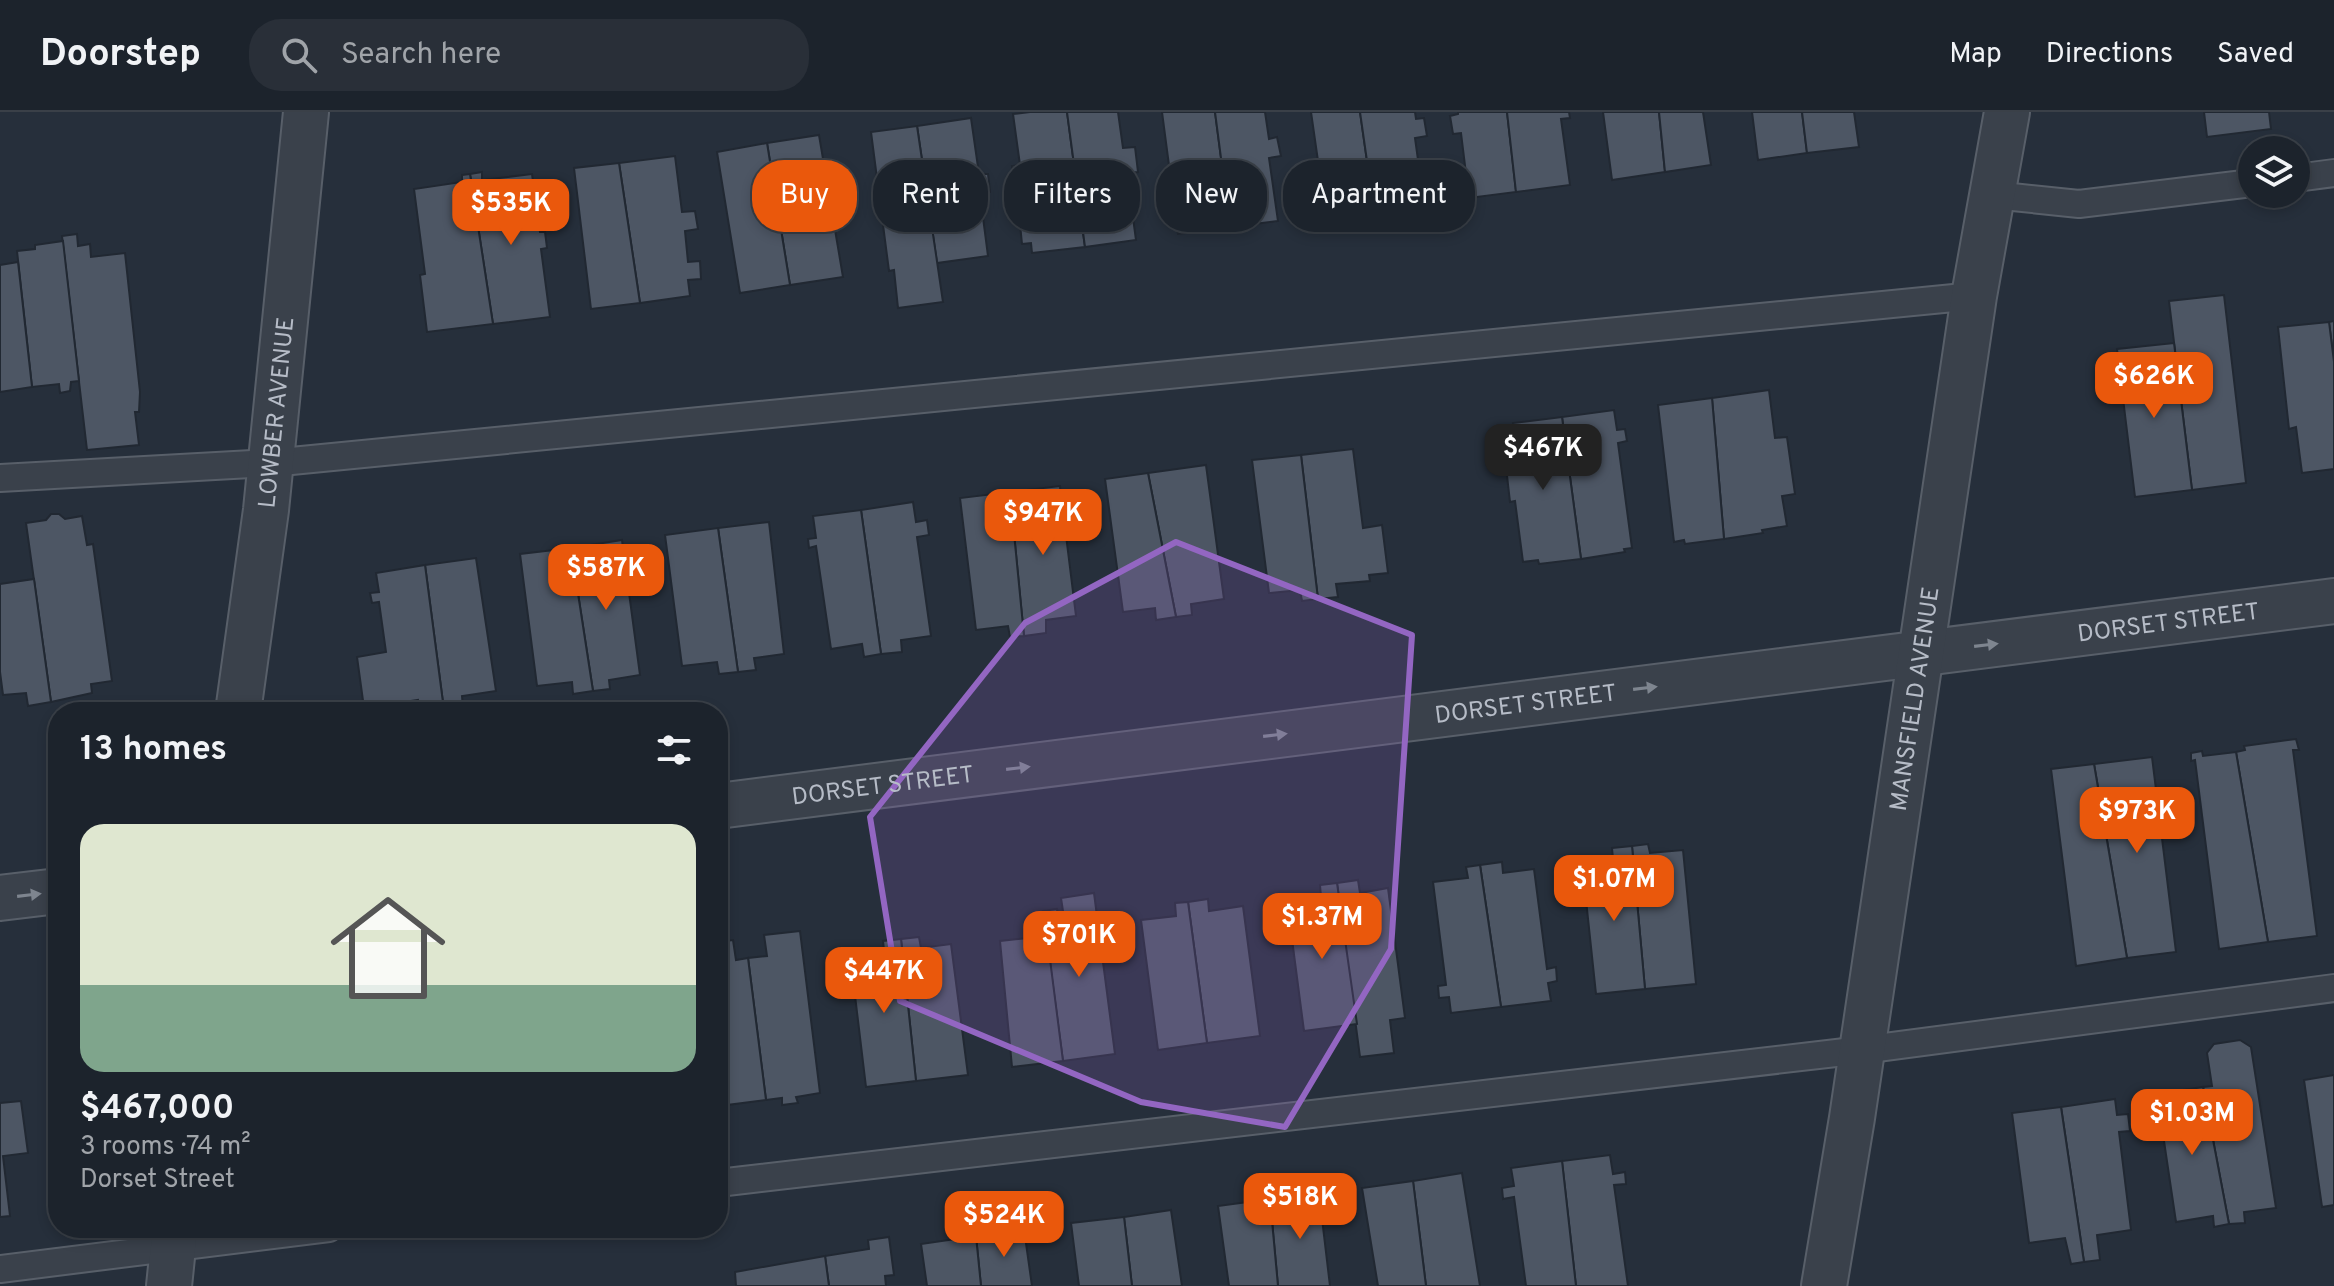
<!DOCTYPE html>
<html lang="en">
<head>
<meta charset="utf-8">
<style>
  :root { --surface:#1c232c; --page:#292f38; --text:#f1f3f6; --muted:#a0a4a9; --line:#3a4048; --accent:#ea580c }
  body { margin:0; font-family:Overpass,sans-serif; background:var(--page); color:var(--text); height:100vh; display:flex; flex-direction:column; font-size:30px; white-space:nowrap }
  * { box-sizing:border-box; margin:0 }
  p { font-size:26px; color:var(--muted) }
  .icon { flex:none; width:44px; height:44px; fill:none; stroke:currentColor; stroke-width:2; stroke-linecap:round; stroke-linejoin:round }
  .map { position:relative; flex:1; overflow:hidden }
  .details { position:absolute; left:48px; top:590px; width:680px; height:536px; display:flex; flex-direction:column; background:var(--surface); border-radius:32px; box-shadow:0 4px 12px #0003,0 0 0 2px var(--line) }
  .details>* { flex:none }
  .top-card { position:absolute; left:752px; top:48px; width:760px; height:72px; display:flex; gap:16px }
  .controls { position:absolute; left:2238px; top:24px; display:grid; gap:16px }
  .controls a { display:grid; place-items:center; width:72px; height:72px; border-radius:50%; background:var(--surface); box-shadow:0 4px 12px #0003,0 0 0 2px var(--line); font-size:40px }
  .price { position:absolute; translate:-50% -68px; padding:0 18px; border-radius:16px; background:var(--accent); color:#fff; font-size:26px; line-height:52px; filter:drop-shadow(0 2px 4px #0008) }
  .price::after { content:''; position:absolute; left:50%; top:48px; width:24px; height:18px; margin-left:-12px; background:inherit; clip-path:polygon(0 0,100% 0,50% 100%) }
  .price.active { background:#222; color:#fff }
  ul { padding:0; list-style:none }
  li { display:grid; align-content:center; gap:16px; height:424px; padding:0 32px }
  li+li { border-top:2px solid var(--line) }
  li span { display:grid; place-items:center; height:248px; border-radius:24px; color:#555 }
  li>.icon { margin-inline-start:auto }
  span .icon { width:144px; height:144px; fill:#fffc; stroke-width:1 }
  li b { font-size:34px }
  h2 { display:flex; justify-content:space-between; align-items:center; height:96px; padding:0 32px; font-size:34px }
  .tag { padding:0 28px; border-radius:32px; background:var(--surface); box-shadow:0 4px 12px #0003,0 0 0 2px var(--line); font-size:28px; line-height:72px }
  .tag.active { background:var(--accent); color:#fff }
  header { display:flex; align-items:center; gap:48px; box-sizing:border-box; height:112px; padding:0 40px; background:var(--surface); border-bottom:2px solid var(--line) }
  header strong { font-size:38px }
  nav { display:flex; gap:44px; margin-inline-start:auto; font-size:28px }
  .search { width:560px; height:72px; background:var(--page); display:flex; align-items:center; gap:20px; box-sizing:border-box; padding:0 28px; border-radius:32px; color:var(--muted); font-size:30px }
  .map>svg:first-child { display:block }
  .building { fill:#4d5664; stroke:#212832; stroke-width:2 }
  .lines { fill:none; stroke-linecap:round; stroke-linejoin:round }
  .lane-casing { stroke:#585f69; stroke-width:30 }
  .street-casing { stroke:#585f69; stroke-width:48 }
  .lane { stroke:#3a414b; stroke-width:26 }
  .street { stroke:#3a414b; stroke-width:44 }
  .oneway { fill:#7e858f }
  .marked { fill:#9366c2; fill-opacity:0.2; stroke:#9366c2; stroke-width:6; stroke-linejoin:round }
  .labels { text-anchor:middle; stroke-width:6; stroke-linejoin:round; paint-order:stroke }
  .street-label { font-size:24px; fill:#b6bcc7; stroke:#1f2630 }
</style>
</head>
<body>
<header>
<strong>Doorstep</strong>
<div class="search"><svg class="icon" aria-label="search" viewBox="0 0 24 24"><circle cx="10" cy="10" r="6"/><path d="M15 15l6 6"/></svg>Search here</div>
<nav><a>Map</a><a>Directions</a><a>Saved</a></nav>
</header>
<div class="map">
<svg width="2334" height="1174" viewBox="0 0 2334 1174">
  <rect width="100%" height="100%" fill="#262f3b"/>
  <g class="building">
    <polygon points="1030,0 1067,0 1085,135 1032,141 1031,131 1022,132 1020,112 1028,112 1023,74 1014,75 1012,54 1020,53 1013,2"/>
    <polygon points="1067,0 1118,0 1123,36 1135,35 1138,60 1127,61 1136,128 1085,135"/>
    <polygon points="1162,0 1215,0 1230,115 1178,122"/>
    <polygon points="1215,0 1265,0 1269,27 1277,25 1281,44 1269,46 1278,109 1230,115"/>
    <polygon points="1311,0 1360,0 1374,98 1326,105"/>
    <polygon points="1360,0 1415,0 1416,7 1424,6 1427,24 1415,26 1424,91 1374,98"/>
    <polygon points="1458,0 1507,0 1516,80 1469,86 1461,21 1453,22 1450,4 1458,2"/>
    <polygon points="1507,0 1569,0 1570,6 1561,7 1570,73 1516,80"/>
    <polygon points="1603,0 1659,0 1665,60 1612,68"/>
    <polygon points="1659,0 1703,0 1711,53 1665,60"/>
    <polygon points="1752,0 1802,0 1807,41 1758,48"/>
    <polygon points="1802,0 1854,0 1859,35 1807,41"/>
    <polygon points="2204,0 2269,0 2271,17 2207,25"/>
    <polygon points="971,6 979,62 988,62 990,80 980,82 988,144 937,151 917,14"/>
    <polygon points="917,14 943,190 898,196 894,158 889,159 871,20"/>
    <polygon points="819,23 843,165 790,173 767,31"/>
    <polygon points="767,31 790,173 740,181 717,40"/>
    <polygon points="675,44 682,100 695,99 698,117 685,119 688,150 700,149 701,167 688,168 690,184 640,191 619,51"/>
    <polygon points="619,51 640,191 591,197 574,56"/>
    <polygon points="482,60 482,68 532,62 540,120 545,120 547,136 541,137 550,205 493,212 470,62"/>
    <polygon points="470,62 493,212 427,220 420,163 425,162 414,77 462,70 462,63"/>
    <polygon points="77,122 78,134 90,132 91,145 125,141 140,280 139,300 135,300 139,333 87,338 62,124"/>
    <polygon points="63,129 79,269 71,270 70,279 60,281 59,272 32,275 17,139 35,137 35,133"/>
    <polygon points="18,150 32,275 0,280 0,153"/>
    <polygon points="2224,183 2246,371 2192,378 2169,189"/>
    <polygon points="2334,209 2334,250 2329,210"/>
    <polygon points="2329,210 2334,250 2334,357 2302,361 2296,315 2289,317 2278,215"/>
    <polygon points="2174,231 2192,378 2135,385 2117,237"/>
    <polygon points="1769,278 1775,326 1787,325 1795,382 1782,384 1787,414 1762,418 1763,421 1724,427 1712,286"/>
    <polygon points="1712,286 1724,427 1685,432 1684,428 1674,430 1658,293"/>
    <polygon points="1614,298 1617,318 1625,317 1627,329 1618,331 1632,436 1624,437 1625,440 1581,447 1562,305"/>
    <polygon points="1562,305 1581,447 1539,452 1538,448 1523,450 1515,389 1510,390 1505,346 1507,345 1506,334 1516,333 1513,311"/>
    <polygon points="1353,337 1363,416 1382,413 1388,461 1369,463 1370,469 1336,472 1338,485 1318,487 1301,343"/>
    <polygon points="1301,343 1318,487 1302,489 1300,478 1269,481 1252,348"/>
    <polygon points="1206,353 1224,487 1191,492 1192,503 1176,505 1148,361"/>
    <polygon points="1148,361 1176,505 1156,508 1155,496 1123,500 1105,367"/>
    <polygon points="1060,374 1061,390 1073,388 1075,405 1064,407 1076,504 1046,508 1046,521 1024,524 1010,380"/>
    <polygon points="1010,380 1024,524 1010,525 1008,514 976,518 960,386"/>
    <polygon points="913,390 916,410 927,408 929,423 917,425 931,524 901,528 902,540 881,542 861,398"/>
    <polygon points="861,398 881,542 864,545 862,532 831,537 816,434 809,436 808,427 816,426 813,404"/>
    <polygon points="51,402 59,402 65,407 82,404 87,433 93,432 112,569 91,572 92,581 51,590 26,411 46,408"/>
    <polygon points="769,410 784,542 754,546 756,558 738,560 718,416"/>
    <polygon points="718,416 738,560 719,562 717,550 682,554 665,423"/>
    <polygon points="622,428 640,563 609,568 610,577 593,579 571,436"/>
    <polygon points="571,436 593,579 573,582 572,570 537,574 520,442"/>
    <polygon points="476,446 496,579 462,584 463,595 444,598 425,453"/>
    <polygon points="425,453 444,598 419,600 418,588 364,596 357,545 386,540 379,490 372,491 370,481 379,480 376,461"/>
    <polygon points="34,467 51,590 28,594 26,581 3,583 0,560 0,472"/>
    <polygon points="2296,627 2299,638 2293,638 2317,824 2268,830 2236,640 2245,638 2244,634"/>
    <polygon points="2202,639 2203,644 2236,640 2268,830 2219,837 2195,648 2191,649 2191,641"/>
    <polygon points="2152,645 2176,840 2127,846 2094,652"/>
    <polygon points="2094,652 2127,846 2076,854 2051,657"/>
    <polygon points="1648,732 1650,741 1683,738 1696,872 1645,877 1632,734"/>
    <polygon points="1632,734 1645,877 1596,882 1582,750 1613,747 1612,736"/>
    <polygon points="1502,750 1503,761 1534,757 1547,857 1556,855 1557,869 1548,871 1551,889 1501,895 1480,753"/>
    <polygon points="1480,753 1501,895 1451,901 1449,885 1439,886 1438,874 1446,873 1433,770 1468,766 1466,755"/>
    <polygon points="1358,768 1360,781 1388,776 1405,906 1390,908 1394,941 1360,945 1337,771"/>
    <polygon points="1337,771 1357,912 1304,919 1287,789 1321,785 1320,773"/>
    <polygon points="1094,781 1115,942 1063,949 1043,799 1057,797 1058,806 1064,806 1061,786"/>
    <polygon points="1208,787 1209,799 1243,794 1260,924 1207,931 1188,790"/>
    <polygon points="1188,790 1207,931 1158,938 1141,808 1176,804 1175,791"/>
    <polygon points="800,819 820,981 796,985 798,991 782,993 782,986 766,988 748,846 767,844 764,823"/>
    <polygon points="1047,824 1063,949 1012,955 1000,829"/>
    <polygon points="919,825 921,836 951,832 968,963 916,969 901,827"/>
    <polygon points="901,827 916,969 866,975 850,842 884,838 883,829"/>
    <polygon points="733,828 736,848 748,846 766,988 719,994 718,830"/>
    <polygon points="2240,928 2251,935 2276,1096 2244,1100 2245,1111 2229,1112 2203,975 2212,974 2207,941 2214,932"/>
    <polygon points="2334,963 2334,1093 2322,1095 2304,968"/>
    <polygon points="2203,975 2229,1112 2214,1115 2213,1104 2176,1110 2157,982"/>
    <polygon points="2115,987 2117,1003 2128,1002 2130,1019 2119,1020 2131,1118 2097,1123 2100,1148 2084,1150 2061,995"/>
    <polygon points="21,989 28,1041 3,1044 10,1104 0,1105 0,991"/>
    <polygon points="2061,995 2084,1150 2071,1152 2065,1126 2029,1131 2012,1001"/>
    <polygon points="1610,1043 1613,1062 1625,1060 1626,1072 1614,1073 1628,1174 1576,1174 1562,1049"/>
    <polygon points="1562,1049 1576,1174 1526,1174 1514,1085 1503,1087 1502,1076 1514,1074 1511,1056"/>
    <polygon points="1462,1061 1480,1174 1426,1174 1413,1069"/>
    <polygon points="1413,1069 1426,1174 1378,1174 1362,1076"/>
    <polygon points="1319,1081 1330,1174 1278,1174 1270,1087"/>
    <polygon points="1270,1087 1278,1174 1229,1174 1218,1094"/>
    <polygon points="1171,1098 1182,1174 1132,1174 1124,1105"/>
    <polygon points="1124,1105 1132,1174 1079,1174 1071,1111"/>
    <polygon points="1024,1117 1032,1174 981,1174 976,1124"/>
    <polygon points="976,1124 981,1174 927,1174 921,1132"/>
    <polygon points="889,1125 894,1163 885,1164 886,1174 829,1174 825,1144 869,1137 868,1128"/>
    <polygon points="825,1144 829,1174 736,1174 735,1160"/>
  </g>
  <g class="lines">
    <defs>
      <g id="lane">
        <polyline points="2296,66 2334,61"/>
        <polyline points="1993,83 2079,92 2252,71"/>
        <polyline points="0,366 271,351 1974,184"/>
        <polyline points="718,1071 1862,938 2334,876"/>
        <polyline points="0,1157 329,1116"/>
      </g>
      <g id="street">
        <path id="s1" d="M238,600L266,398L306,0"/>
        <path id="s2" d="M718,694L2334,489"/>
        <polyline points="0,786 58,779"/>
        <polyline points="169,1174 175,1116"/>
        <path id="s3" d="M1824,1174L1852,1006L1974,184L2007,0"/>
      </g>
    </defs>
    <use href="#lane" class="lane-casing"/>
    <use href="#street" class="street-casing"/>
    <use href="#lane" class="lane"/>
    <use href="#street" class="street"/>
  </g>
  <defs><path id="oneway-solid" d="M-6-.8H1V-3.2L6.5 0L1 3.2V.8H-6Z" transform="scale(2)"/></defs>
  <g class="oneway">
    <use href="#oneway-solid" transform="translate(1986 533) rotate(-7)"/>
    <use href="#oneway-solid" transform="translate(1645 576) rotate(-7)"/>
    <use href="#oneway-solid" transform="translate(1275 623) rotate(-7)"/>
    <use href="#oneway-solid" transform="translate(1018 656) rotate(-7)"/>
    <use href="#oneway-solid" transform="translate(29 783) rotate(-7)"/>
  </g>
  <path class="marked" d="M1176,430L1412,523L1391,837L1285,1015L1141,990L900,889L870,705L1025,511Z"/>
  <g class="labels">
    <g class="street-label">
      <text dy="8" stroke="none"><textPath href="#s1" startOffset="302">LOWBER AVENUE</textPath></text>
      <text dy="8" stroke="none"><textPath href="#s2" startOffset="1462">DORSET STREET</textPath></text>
      <text dy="8" stroke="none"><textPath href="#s3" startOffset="594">MANSFIELD AVENUE</textPath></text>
      <text dy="8" stroke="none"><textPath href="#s2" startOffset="814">DORSET STREET</textPath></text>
      <text dy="8" stroke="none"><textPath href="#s2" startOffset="166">DORSET STREET</textPath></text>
    </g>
  </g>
</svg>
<div class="controls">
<a><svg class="icon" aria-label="layers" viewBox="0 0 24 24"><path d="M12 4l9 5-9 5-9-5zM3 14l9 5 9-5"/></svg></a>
</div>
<b class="price" style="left:511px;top:135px">$535K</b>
<b class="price" style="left:2154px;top:308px">$626K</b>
<b class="price active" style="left:1543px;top:380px">$467K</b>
<b class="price" style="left:1043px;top:445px">$947K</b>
<b class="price" style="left:606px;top:500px">$587K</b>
<b class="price" style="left:2137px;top:743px">$973K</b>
<b class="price" style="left:1614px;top:811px">$1.07M</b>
<b class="price" style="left:1322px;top:849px">$1.37M</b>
<b class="price" style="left:1079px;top:867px">$701K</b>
<b class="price" style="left:884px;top:903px">$447K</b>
<b class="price" style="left:2192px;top:1045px">$1.03M</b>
<b class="price" style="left:1300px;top:1129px">$518K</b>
<b class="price" style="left:1004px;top:1147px">$524K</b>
<div class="top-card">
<a class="tag active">Buy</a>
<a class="tag">Rent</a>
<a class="tag">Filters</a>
<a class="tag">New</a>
<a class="tag">Apartment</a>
</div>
<section class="details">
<h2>13 homes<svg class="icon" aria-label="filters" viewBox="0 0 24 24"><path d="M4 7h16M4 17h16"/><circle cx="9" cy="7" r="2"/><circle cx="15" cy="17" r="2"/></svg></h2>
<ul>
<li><span style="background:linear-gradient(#dfe7d0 65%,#7fa58c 0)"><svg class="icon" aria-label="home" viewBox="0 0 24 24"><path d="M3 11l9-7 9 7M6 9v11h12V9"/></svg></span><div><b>$467,000</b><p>3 rooms · 74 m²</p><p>Dorset Street</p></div></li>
</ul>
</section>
</div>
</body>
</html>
